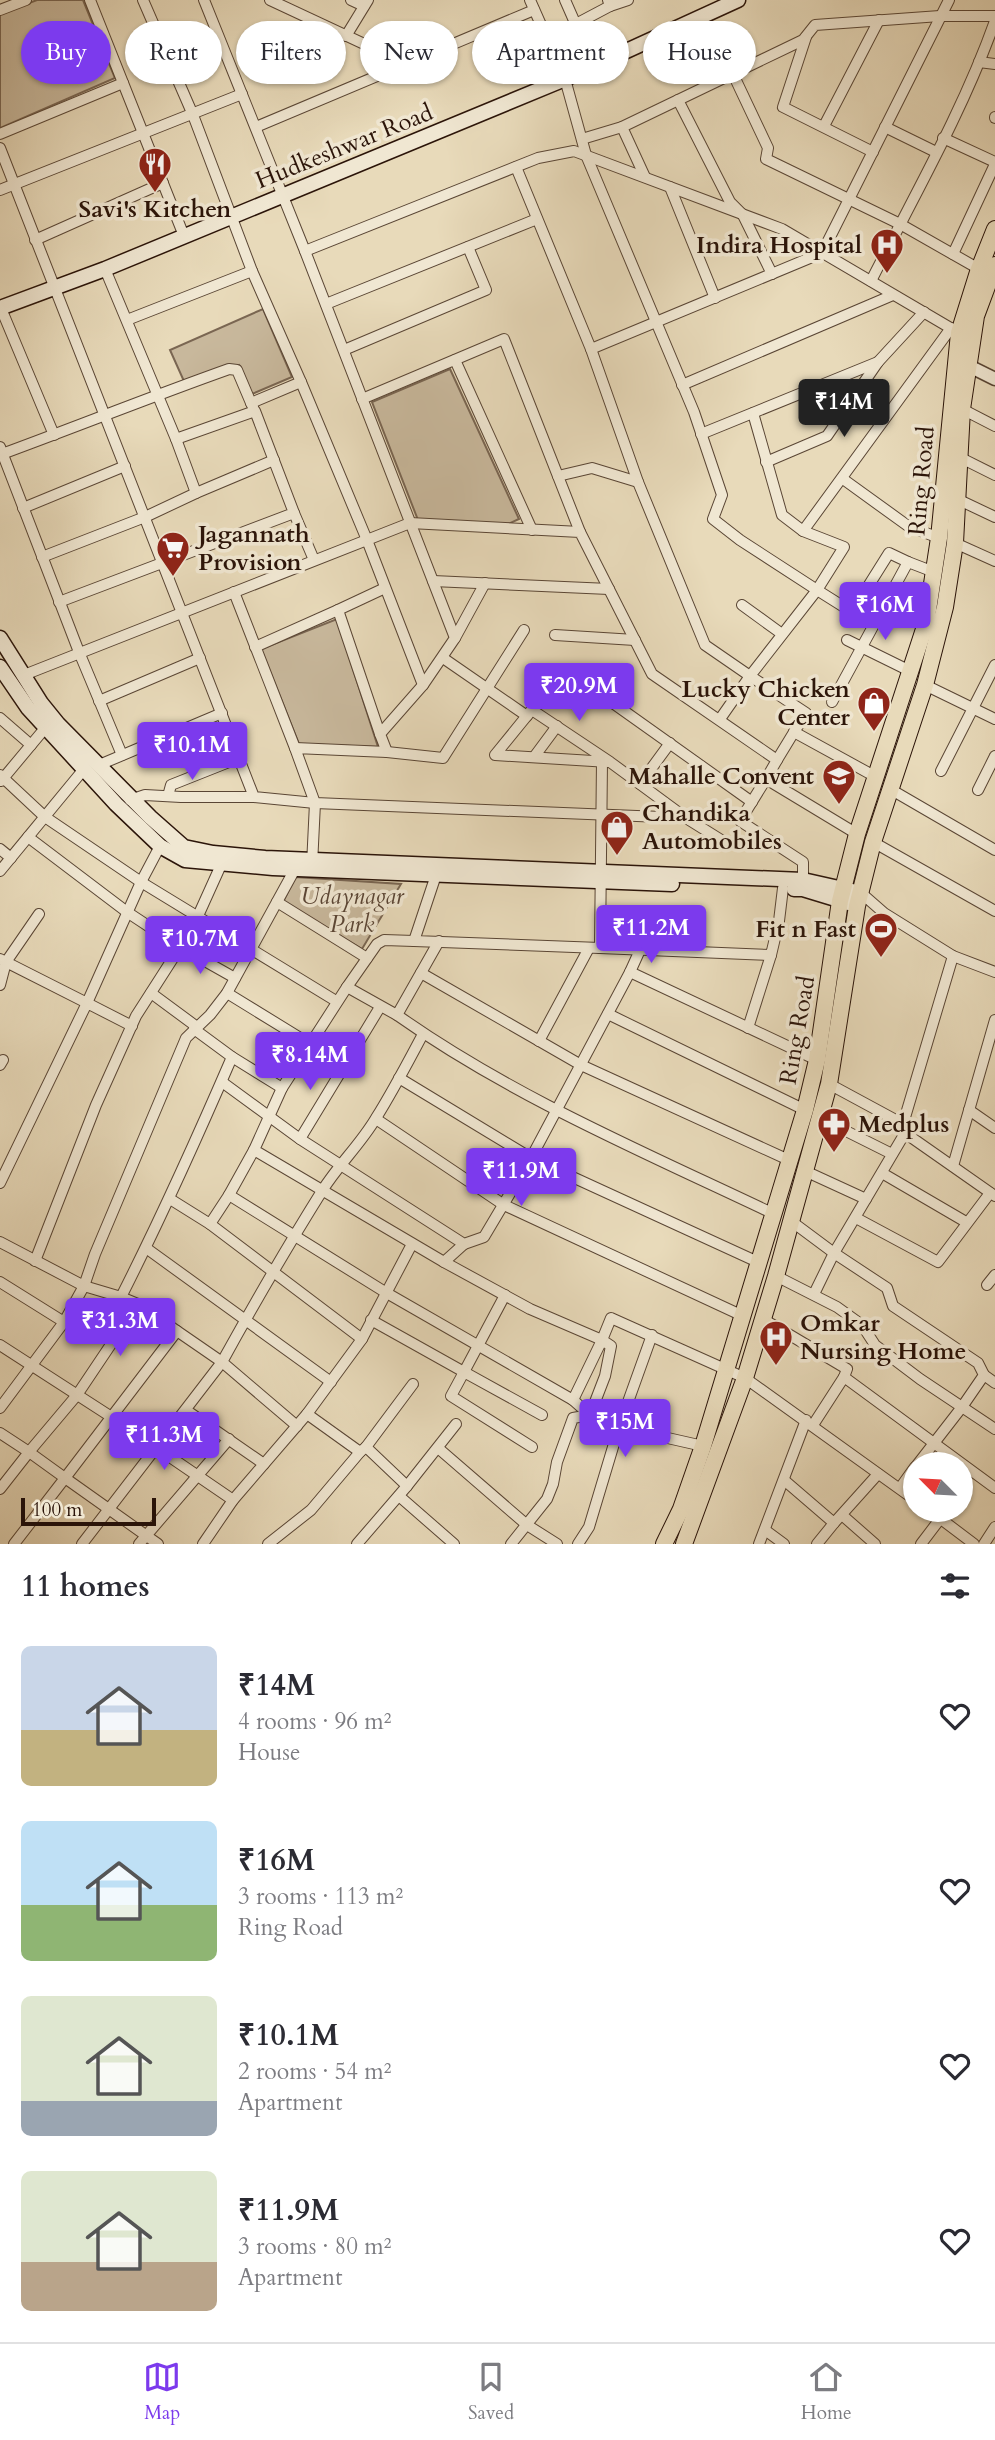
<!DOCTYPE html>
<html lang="en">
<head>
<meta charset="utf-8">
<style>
  :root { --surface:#fff; --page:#f7f7f7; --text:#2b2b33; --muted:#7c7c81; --line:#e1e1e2; --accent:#7c3aed }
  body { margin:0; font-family:Cardo,serif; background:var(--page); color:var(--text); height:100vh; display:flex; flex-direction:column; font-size:26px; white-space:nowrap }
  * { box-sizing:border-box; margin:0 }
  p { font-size:23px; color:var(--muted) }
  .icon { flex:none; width:38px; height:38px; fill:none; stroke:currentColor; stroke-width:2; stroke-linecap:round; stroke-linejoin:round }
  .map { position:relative; height:1544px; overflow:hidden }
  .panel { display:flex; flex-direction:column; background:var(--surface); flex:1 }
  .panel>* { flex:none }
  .guide { position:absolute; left:21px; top:21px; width:954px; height:63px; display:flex; gap:14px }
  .needle { width:46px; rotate:294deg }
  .tools { position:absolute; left:903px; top:1452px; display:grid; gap:14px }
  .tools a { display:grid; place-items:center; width:70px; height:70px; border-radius:50%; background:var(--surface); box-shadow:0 2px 5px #0004; font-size:35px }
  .scale { position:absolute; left:21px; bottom:18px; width:135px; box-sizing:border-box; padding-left:7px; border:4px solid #2b1409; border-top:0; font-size:19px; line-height:24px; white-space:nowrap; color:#2b1409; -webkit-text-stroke:5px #f0e7d2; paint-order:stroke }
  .price { position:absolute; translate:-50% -60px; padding:0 16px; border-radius:7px; background:var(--accent); color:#fff; font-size:23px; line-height:46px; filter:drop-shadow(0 2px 4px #0008) }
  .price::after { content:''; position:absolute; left:50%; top:42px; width:21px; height:16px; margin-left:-10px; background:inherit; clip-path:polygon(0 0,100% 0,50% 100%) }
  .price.current { background:#222; color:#fff }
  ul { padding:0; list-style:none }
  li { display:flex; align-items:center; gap:21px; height:175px; padding:0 21px }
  li span { display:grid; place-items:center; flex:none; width:196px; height:140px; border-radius:10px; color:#555 }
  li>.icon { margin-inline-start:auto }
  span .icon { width:84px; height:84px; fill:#fffc; stroke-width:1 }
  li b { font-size:30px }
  h2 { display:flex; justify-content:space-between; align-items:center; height:84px; padding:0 21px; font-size:30px }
  .pill { padding:0 24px; border-radius:32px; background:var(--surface); box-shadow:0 2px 5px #0004; font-size:24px; line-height:63px }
  .pill.current { background:var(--accent); color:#fff }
  .tabs { display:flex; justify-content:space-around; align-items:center; height:98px; border-top:2px solid var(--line); background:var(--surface); font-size:19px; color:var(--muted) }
  .tabs a { display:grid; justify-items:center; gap:4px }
  .tabs .current { color:var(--accent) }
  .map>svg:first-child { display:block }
  .green { fill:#c8b89c; stroke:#7a6652; stroke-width:2 }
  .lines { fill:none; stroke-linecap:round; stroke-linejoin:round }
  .minor-casing { stroke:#5a4635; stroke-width:12 }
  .tertiary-casing { stroke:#5a4635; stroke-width:15 }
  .secondary-casing { stroke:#2b1409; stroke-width:17 }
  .trunk-casing { stroke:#2b1409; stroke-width:18 }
  .minor { stroke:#f0e7d2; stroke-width:10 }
  .tertiary { stroke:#f0e7d2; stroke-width:12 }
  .secondary { stroke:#f0e7d2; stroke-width:14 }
  .trunk { stroke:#e8daba; stroke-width:16 }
  .labels { text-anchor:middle; stroke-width:7; stroke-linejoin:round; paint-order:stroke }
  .street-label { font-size:24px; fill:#2b1409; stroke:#f0e7d2 }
  .poi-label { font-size:24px; font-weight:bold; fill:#2b1409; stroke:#f0e7d2; text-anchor:end }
  .park-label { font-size:24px; font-style:italic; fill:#5a4535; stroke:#f0e7d2 }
</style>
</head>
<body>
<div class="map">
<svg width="995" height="1544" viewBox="0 0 995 1544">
  <rect width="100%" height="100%" fill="#e8daba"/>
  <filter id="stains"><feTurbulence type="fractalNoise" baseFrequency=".00286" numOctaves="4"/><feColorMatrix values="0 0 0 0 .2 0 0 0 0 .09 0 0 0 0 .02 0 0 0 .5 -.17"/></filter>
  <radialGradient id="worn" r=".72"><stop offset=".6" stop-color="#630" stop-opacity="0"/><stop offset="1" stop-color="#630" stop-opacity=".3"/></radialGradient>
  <g class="green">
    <polygon points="37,0 83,0 115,78 0,128 0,14"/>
    <polygon points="263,309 292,377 252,394 239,365 187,388 170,350"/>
    <polygon points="450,369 519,519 508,524 418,520 372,402"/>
    <polygon points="337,619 378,747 299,744 261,649"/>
    <polygon points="295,877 401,884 362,949 283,902"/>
  </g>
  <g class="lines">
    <defs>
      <g id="minor">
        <polyline points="90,0 184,236"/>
        <polyline points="143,0 193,115 252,271 301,382 367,540 423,685"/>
        <polyline points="204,0 305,251 455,638 423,685 380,734 387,752 295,748 315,803 312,865"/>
        <polyline points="270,0 407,64"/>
        <polyline points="351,0 364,6"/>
        <polyline points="530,0 565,79 586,155 694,412 722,495 713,519 740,540 817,590 750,676 806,713 794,732"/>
        <polyline points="565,0 594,66"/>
        <polyline points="608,0 610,6 628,0"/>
        <polyline points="0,10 26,0"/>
        <polyline points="346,36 368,0"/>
        <polyline points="546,36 576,24 610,6"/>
        <polyline points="806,37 783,107 873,152"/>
        <polyline points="979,62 995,64"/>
        <polyline points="733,74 768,148 766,159 900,224 979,269"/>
        <polyline points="678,100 730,202 743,215 772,274"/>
        <polyline points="995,118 995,117"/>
        <polyline points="824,126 879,20"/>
        <polyline points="256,127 534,10"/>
        <polyline points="622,127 645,177"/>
        <polyline points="885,127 936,152"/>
        <polyline points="0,134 123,83"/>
        <polyline points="943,138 995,162"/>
        <polyline points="582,139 622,127 803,40 815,25 940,16 995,16"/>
        <polyline points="0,148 254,797 315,803 686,818 610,762 532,710"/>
        <polyline points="516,167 591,349 822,253 949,0"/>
        <polyline points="670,187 715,298"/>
        <polyline points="0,190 242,94"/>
        <polyline points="35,240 163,183"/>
        <polyline points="305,251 538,158 574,151 782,229 959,333"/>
        <polyline points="953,254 995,164"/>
        <path d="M871,281C914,196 963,111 995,21"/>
        <polyline points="326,304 537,219"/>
        <polyline points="0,306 54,435"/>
        <polyline points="127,320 252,271"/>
        <polyline points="591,349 638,482 705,645 750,676 720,719"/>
        <polyline points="344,350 486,290 468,247"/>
        <polyline points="455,360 532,530"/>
        <polyline points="682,385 893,295"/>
        <polyline points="362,399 504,339 580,532"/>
        <polyline points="253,407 251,403 301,382"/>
        <polyline points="962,409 995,426"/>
        <polyline points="753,413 782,515 803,531 951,328"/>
        <polyline points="701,434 878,362 924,312"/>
        <polyline points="0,447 79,652 122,755"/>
        <path d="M2,454C78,426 153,396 229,369L237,370L251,403"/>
        <polyline points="959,457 995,475"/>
        <polyline points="766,462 827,436 878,362"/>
        <polyline points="558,476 592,468 638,482"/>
        <polyline points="843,479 908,526 939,538"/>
        <polyline points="196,493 274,460"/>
        <polyline points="957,499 995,517"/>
        <polyline points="23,508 125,466"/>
        <polyline points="294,513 314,560"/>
        <polyline points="803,531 844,547 817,590 852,612 889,553 908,562 832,702"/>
        <polyline points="955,543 995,561"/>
        <polyline points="42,557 145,517 196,493 176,439"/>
        <polyline points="908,562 934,572"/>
        <polyline points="433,581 609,589"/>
        <polyline points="234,592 295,748"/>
        <polyline points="59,602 294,513 255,411 176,439 105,269"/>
        <polyline points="742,605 782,634"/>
        <polyline points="555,635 635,640"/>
        <polyline points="455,638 485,583"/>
        <polyline points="847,640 910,671"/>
        <polyline points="255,647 338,610"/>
        <polyline points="443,658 527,716"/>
        <polyline points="24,675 410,523 580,532 652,674 777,760 766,779 857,834"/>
        <polyline points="925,685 995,719"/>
        <polyline points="99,701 200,658"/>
        <polyline points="0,718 31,745"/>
        <polyline points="380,734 338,610 385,588"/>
        <polyline points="387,752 443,758 524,630"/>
        <polyline points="534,757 557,726"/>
        <polyline points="777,760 794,732 876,777"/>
        <polyline points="602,761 600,948 771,955 779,921 783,888"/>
        <polyline points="609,762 495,755 565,669 752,802"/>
        <polyline points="99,765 222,713"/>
        <polyline points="941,771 995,665"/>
        <polyline points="0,775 45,817 141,882 336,1001"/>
        <polyline points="766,779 740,821 803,862 803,880"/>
        <polyline points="1,781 46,727"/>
        <polyline points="640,784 670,743"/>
        <polyline points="890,789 995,850"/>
        <polyline points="978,790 995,756"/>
        <polyline points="168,796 171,785 239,758"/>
        <polyline points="130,800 145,795 181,797 254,797"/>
        <polyline points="686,818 726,843"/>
        <polyline points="28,837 127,912 180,947 235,978"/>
        <polyline points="873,842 995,911"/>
        <polyline points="0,849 11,858"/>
        <polyline points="0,871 84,769"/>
        <polyline points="436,875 414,941 600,948"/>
        <polyline points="860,892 884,913 953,956 995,972"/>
        <polyline points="277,902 367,958"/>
        <polyline points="414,941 384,940 377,944 347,987 397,1015 439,941"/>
        <polyline points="0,959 87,1003 141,882 160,846"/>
        <polyline points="630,972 817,1060"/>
        <polyline points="421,973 581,1065 791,1161"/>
        <polyline points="0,985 6,962 39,914"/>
        <polyline points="347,987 282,1088 254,1150 444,1262 464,1244"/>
        <polyline points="151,993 197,1027"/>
        <polyline points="227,993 310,1044"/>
        <polyline points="608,1014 805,1110"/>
        <path d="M397,1015C513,1097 646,1153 774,1214"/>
        <polyline points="748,1028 771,955"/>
        <polyline points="539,1041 589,948"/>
        <polyline points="232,1057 282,1088"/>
        <polyline points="0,1065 3,1060"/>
        <polyline points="399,1078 531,1158 760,1263"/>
        <polyline points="222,1082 300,1139 380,1007"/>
        <polyline points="829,1084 903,1124 905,1133 995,1196"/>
        <polyline points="969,1110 995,1128"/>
        <polyline points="820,1118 892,1154"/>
        <polyline points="376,1119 504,1205 743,1316"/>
        <polyline points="903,1124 953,956"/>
        <polyline points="300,1139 464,1244 484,1237 531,1158 630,972 640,950"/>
        <polyline points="953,1166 995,1020"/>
        <polyline points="805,1171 866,1199"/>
        <polyline points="882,1173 966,1222"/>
        <polyline points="0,1183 87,1003 132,1026"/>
        <polyline points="229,1195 385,1292 573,1400 602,1340 530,1309 444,1262"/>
        <polyline points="170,1199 210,1224 229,1195 254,1150"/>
        <polyline points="856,1218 938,1262 990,1193"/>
        <polyline points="791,1221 834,1253 887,1288 893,1306 978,1363 984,1375 962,1407 917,1465"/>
        <polyline points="210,1224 362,1339 412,1244"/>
        <polyline points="0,1242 84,1286 95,1254 186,1038 210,1015 227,993 295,869 295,865"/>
        <polyline points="146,1248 331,1382"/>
        <polyline points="35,1261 96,1105 136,1016 193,927 221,865"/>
        <polyline points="776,1276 837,1307 862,1325 875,1345 920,1379 995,1429"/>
        <polyline points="0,1282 64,1322"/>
        <polyline points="987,1285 995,1275"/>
        <polyline points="814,1294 834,1253 905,1133"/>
        <polyline points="121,1297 138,1304 177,1331 65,1478 158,1544"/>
        <polyline points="763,1319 847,1369 844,1377"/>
        <polyline points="371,1320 464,1372 505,1295"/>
        <polyline points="652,1335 619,1427 703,1446"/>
        <polyline points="0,1345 113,1418 233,1500"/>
        <polyline points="984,1375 995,1383"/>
        <polyline points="573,1400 590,1415 619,1427 589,1527 578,1544"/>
        <path d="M0,1408L64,1322L84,1286L121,1297C161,1218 197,1138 232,1057L194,1029"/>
        <polyline points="186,1410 264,1464"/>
        <polyline points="307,1414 360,1452 366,1447 413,1384"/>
        <polyline points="813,1425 844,1377 995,1488"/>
        <path d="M297,1426L222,1362C254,1304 287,1247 322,1191C338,1165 360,1145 376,1118C393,1091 408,1062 423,1034"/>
        <polyline points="0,1433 29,1452 0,1489"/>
        <polyline points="366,1447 407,1486 456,1424"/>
        <polyline points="532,1447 451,1396 464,1372 542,1415"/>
        <polyline points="438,1448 527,1525 557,1544"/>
        <polyline points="784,1480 834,1523 878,1474"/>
        <polyline points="900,1488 915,1467"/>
        <polyline points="399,1496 454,1544"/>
        <polyline points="929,1510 974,1544"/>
        <polyline points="842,1515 875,1544"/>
        <polyline points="765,1530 784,1544"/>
        <polyline points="14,1544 65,1478 29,1452 77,1395 138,1304"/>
        <polyline points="82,1544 222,1362 177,1331"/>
        <polyline points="139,1544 229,1439"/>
        <polyline points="203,1544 233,1500 307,1414 362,1339"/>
        <polyline points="268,1544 311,1510 360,1452"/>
        <polyline points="357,1544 407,1486"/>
        <polyline points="511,1544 547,1499 553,1484 557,1462 573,1418 590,1415 605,1376 611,1346 602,1340 611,1318 745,1378 915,1500"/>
        <polyline points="759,1544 806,1420"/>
        <polyline points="817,1544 834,1523"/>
        <polyline points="921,1544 940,1519"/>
        <polyline points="984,1544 995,1527"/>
      </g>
      <polyline id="tertiary" points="969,366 995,379"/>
      <g id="secondary">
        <polyline points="0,308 105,269 565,79 738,0"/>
        <polyline points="0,638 41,703 58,724 150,817 184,847 213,853 265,858 803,880 852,891"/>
        <polyline points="0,667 28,708 116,804 160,846 185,860 273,868 672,884"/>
        <polyline points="794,889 803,889 849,903"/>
      </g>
      <g id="trunk">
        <polyline points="664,1544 681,1509 703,1446 805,1110 817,1060 840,901 857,834 926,623 939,538 959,333 979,269 995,229"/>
        <polyline points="684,1544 745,1378 776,1276 829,1084 857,906 873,842 925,685 945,607 955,543 962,409 976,316 995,265"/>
      </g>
    </defs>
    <use href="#minor" class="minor-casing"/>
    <use href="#tertiary" class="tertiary-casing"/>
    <use href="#secondary" class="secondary-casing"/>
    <use href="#trunk" class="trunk-casing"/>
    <use href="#minor" class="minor"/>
    <use href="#tertiary" class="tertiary"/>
    <use href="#secondary" class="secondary"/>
    <use href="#trunk" class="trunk"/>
  </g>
  <defs>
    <symbol id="restaurant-pin" viewBox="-11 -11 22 30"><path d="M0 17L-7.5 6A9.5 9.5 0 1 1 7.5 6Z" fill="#8f2418" stroke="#f0e7d2"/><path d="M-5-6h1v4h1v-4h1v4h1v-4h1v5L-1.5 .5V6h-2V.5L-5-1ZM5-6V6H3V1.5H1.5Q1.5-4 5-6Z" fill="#fff"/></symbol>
    <symbol id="hospital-pin" viewBox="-11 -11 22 30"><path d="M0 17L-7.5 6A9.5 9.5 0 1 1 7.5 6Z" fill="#8f2418" stroke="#f0e7d2"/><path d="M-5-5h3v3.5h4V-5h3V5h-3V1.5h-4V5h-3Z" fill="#fff"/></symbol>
    <symbol id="supermarket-pin" viewBox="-11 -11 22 30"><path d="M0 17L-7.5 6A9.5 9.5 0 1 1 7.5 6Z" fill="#8f2418" stroke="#f0e7d2"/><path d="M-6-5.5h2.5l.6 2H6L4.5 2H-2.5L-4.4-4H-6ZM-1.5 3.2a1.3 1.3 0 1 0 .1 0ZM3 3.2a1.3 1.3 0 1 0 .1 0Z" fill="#fff"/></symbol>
    <symbol id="shop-pin" viewBox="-11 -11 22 30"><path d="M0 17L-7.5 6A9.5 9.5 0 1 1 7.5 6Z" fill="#8f2418" stroke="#f0e7d2"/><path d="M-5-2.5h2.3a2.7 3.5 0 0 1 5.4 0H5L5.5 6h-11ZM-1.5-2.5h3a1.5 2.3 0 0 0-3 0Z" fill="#fff"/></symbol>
    <symbol id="school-pin" viewBox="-11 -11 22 30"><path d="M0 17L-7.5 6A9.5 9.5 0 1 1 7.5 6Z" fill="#8f2418" stroke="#f0e7d2"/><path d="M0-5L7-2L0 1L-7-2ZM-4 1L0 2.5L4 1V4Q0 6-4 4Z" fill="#fff"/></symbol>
    <symbol id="stadium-pin" viewBox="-11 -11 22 30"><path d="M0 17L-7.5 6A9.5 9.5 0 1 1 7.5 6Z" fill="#8f2418" stroke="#f0e7d2"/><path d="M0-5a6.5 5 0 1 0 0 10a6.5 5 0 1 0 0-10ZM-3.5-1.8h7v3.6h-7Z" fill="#fff"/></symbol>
    <symbol id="pharmacy-pin" viewBox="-11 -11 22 30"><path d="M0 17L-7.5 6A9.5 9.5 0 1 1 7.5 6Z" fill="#8f2418" stroke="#f0e7d2"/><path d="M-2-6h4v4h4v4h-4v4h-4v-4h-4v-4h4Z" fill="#fff"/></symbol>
  </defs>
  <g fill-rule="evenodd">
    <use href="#restaurant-pin" x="136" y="145" width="38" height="52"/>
    <use href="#hospital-pin" x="868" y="226" width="38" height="52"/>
    <use href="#supermarket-pin" x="154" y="529" width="38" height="52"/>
    <use href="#shop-pin" x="855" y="684" width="38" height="52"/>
    <use href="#school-pin" x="820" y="757" width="38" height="52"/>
    <use href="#shop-pin" x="598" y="808" width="38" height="52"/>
    <use href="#stadium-pin" x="862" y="910" width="38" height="52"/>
    <use href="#pharmacy-pin" x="815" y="1105" width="38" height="52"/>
    <use href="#hospital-pin" x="757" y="1318" width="38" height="52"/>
  </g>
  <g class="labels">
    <g class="street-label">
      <text transform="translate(344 146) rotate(-22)" y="8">Hudkeshwar Road</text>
      <text transform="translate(921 481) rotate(-85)" y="8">Ring Road</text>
      <text transform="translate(797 1030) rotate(-80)" y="8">Ring Road</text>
    </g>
    <g class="poi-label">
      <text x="155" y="217" text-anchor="middle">Savi's Kitchen</text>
      <text x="862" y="253">Indira Hospital</text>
      <text x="198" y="542" text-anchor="start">Jagannath<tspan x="198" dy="28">Provision</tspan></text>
      <text x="850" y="697">Lucky Chicken<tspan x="850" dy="28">Center</tspan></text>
      <text x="814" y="784">Mahalle Convent</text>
      <text x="642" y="821" text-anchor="start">Chandika<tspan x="642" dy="28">Automobiles</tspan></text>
      <text x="856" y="937">Fit n Fast</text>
      <text x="858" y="1132" text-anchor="start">Medplus</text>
      <text x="800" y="1331" text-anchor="start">Omkar<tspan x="800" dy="28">Nursing Home</tspan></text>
    </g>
    <g class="park-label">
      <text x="352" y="904">Udaynagar<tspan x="352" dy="28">Park</tspan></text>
    </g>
  </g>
  <rect width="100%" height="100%" filter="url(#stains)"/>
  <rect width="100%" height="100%" fill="url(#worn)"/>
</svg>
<div class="tools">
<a><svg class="needle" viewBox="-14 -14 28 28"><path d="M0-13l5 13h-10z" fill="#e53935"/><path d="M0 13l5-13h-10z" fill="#7c7c81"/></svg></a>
</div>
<div class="scale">100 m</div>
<b class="price current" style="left:844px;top:439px">₹14M</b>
<b class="price" style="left:885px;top:642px">₹16M</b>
<b class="price" style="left:579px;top:723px">₹20.9M</b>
<b class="price" style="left:192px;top:782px">₹10.1M</b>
<b class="price" style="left:651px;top:965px">₹11.2M</b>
<b class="price" style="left:200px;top:976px">₹10.7M</b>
<b class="price" style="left:310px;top:1092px">₹8.14M</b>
<b class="price" style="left:521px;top:1208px">₹11.9M</b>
<b class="price" style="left:120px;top:1358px">₹31.3M</b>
<b class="price" style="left:625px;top:1459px">₹15M</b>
<b class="price" style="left:164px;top:1472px">₹11.3M</b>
<div class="guide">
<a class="pill current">Buy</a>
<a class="pill">Rent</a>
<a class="pill">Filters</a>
<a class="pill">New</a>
<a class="pill">Apartment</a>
<a class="pill">House</a>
</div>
</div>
<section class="panel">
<h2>11 homes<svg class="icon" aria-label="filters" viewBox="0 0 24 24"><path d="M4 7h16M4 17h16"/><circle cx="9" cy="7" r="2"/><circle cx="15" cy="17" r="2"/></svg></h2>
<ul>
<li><span style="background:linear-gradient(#c9d6e8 60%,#c2b280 0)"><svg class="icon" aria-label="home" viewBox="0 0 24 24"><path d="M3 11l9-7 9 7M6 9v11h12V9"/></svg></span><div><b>₹14M</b><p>4 rooms · 96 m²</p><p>House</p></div><svg class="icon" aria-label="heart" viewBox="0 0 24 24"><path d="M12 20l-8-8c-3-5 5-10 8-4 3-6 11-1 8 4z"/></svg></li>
<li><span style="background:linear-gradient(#bfe0f5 60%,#8fb573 0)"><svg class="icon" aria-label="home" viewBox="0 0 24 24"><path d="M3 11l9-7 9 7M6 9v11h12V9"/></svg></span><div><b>₹16M</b><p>3 rooms · 113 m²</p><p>Ring Road</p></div><svg class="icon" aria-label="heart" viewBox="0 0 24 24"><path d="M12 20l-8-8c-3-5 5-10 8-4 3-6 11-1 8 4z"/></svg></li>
<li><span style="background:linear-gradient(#dfe7d0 75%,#9aa5b1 0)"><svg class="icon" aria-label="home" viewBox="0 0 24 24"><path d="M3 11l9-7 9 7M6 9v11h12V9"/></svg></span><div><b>₹10.1M</b><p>2 rooms · 54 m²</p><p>Apartment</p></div><svg class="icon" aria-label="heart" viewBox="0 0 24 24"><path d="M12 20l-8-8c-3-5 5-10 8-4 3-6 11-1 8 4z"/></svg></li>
<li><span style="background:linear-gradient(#dfe7d0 65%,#b9a48a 0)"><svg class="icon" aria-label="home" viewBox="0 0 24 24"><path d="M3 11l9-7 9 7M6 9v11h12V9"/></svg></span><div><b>₹11.9M</b><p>3 rooms · 80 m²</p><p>Apartment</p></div><svg class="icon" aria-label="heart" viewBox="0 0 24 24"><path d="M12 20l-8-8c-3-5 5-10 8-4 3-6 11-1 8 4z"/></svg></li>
</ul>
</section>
<nav class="tabs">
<a class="current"><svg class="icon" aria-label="map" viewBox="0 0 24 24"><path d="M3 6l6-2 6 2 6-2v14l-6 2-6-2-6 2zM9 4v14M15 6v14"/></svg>Map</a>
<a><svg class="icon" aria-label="saved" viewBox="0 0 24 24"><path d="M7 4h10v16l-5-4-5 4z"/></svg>Saved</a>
<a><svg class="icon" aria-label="home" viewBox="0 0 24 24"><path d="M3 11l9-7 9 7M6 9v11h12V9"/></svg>Home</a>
</nav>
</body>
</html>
